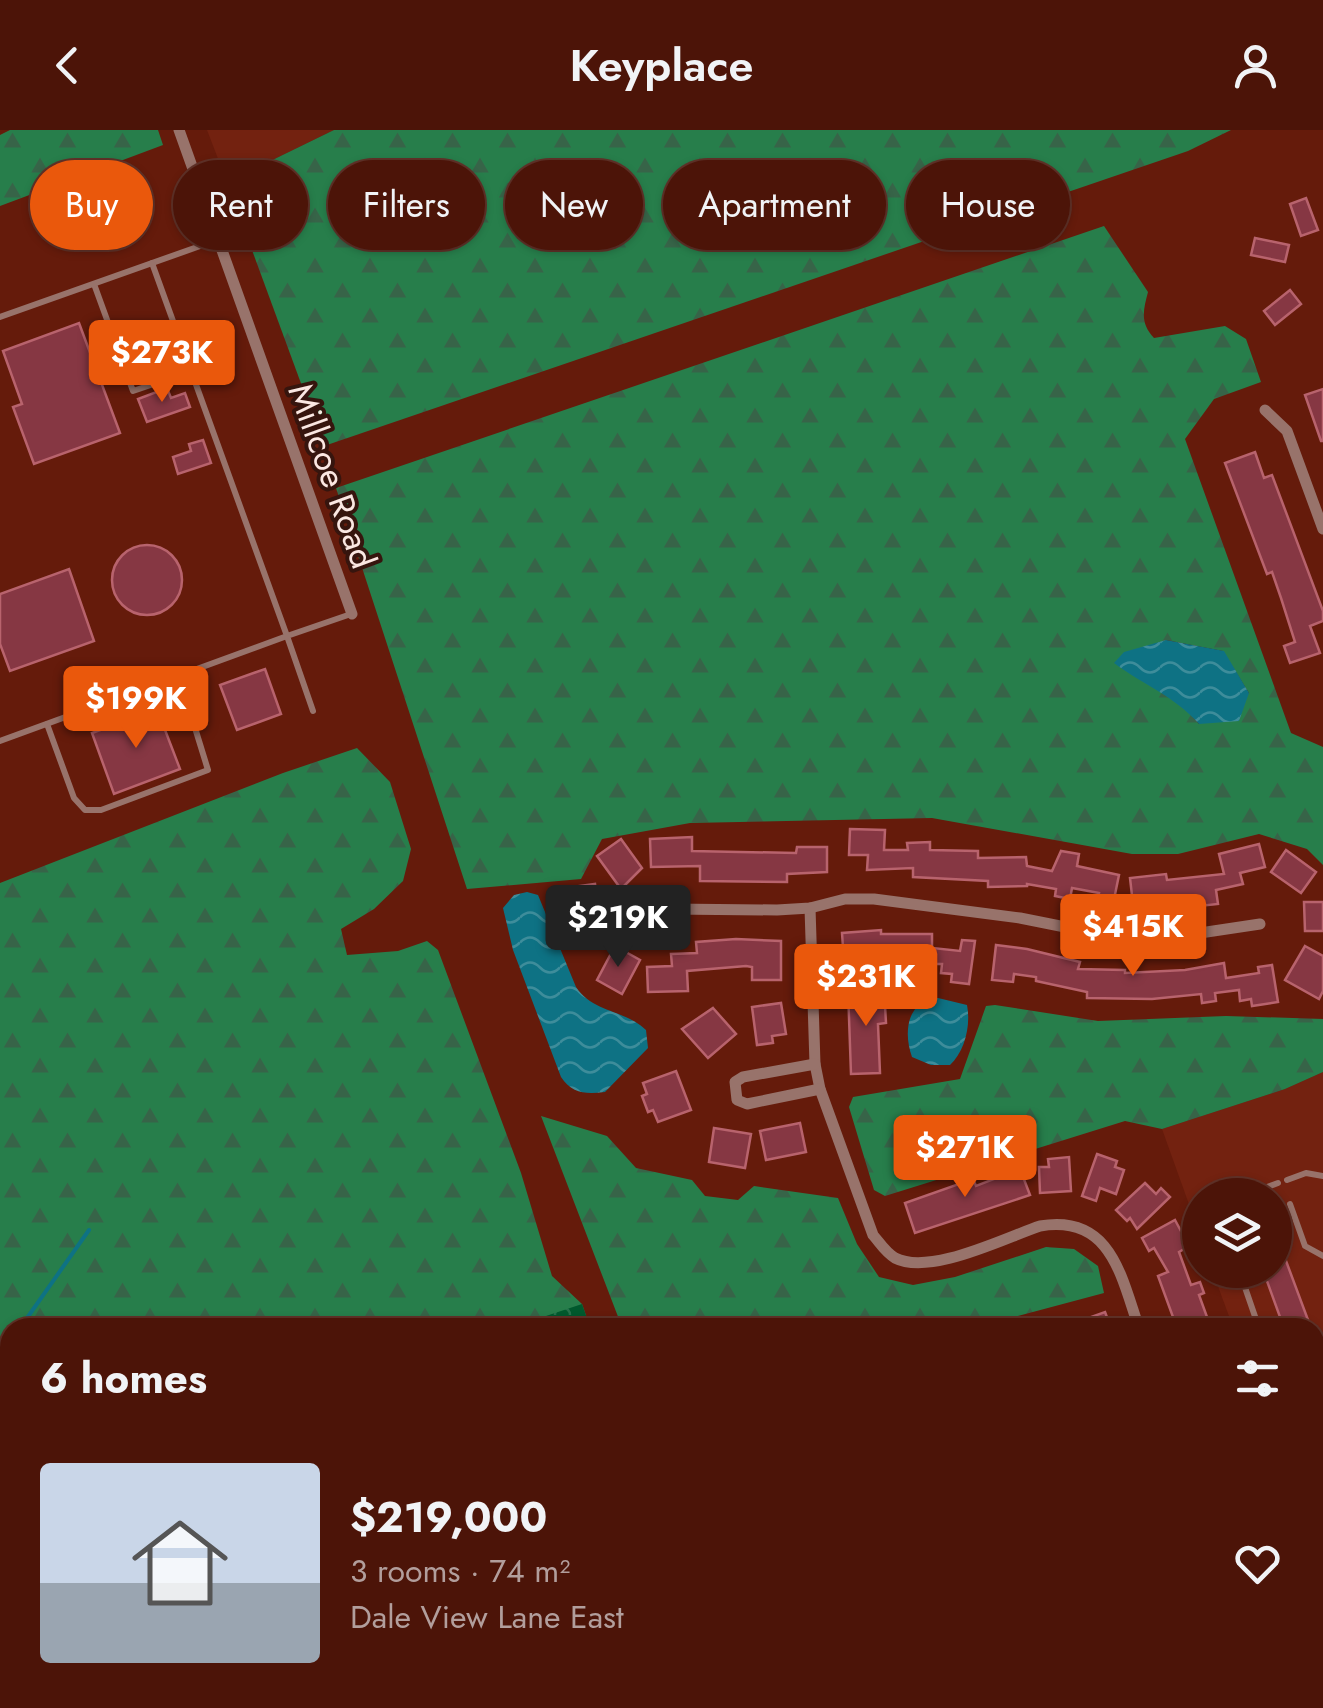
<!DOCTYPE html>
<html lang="en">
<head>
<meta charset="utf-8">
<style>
  :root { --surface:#4c1408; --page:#562116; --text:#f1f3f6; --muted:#b29e9c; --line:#633329; --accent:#ea580c }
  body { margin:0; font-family:Jost,sans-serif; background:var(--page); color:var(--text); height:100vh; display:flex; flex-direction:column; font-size:38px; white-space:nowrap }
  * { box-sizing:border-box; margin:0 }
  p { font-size:32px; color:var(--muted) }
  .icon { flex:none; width:55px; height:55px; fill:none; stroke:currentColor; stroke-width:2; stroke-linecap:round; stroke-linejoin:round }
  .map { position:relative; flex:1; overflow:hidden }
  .panel { position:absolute; left:0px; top:1188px; width:1325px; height:392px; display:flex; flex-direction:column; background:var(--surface); border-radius:30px 30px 0 0; box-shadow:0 2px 8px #0004,0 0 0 2px var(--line) }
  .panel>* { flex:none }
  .guide { position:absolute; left:30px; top:30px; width:1265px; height:90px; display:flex; gap:20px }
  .tools { position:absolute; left:1182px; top:1048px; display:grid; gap:20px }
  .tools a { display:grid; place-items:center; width:110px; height:110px; border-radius:50%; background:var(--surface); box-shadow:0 2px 8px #0004,0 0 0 2px var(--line); font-size:50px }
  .price { position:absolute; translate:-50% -85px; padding:0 22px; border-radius:10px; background:var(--accent); color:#fff; font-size:32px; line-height:65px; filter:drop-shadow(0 2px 5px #0008) }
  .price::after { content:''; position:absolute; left:50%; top:60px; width:30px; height:22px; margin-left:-15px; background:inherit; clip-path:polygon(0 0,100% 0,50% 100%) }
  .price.on { background:#222; color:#fff }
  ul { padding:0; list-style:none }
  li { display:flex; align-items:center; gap:30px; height:250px; padding:0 40px }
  li span { display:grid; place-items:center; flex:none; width:280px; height:200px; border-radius:10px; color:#555 }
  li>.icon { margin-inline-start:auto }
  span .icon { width:120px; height:120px; fill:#fffc; stroke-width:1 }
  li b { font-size:42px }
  h2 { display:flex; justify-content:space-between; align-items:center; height:120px; padding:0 40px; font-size:42px }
  .pill { padding:0 35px; border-radius:45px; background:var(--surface); box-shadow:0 2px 8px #0004,0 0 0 2px var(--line); font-size:35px; line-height:90px }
  .pill.on { background:var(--accent); color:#fff }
  header { display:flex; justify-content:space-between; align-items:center; height:130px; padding:0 40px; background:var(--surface); font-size:45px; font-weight:600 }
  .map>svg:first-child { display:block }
  .built { fill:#732210 }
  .forest { fill:url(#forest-firs); fill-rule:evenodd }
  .park { fill:url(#park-crowns) }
  .water { fill:url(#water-waves) }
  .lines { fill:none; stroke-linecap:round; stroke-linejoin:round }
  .stream { stroke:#0e7284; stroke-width:4 }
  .building { fill:#863743; stroke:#b8636d; stroke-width:2.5 }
  .lane { stroke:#98736b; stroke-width:6 }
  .street { stroke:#98736b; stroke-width:11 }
  .primary { stroke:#f7ac9a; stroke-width:18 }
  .labels { text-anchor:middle; stroke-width:8; stroke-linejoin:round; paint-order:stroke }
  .street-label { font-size:35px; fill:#fae7e2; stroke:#36150e }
</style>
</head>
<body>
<header><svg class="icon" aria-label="back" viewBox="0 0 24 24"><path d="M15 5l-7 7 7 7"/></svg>Keyplace<svg class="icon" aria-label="person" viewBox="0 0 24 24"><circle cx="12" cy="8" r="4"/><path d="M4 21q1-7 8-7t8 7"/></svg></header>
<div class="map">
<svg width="1323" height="1578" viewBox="0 0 1323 1578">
  <defs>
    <pattern id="forest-firs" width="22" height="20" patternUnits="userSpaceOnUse" patternTransform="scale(2.5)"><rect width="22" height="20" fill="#277e4b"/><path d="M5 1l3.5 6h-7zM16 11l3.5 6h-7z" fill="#376448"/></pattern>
    <pattern id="park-crowns" width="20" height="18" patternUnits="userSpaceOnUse" patternTransform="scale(2.5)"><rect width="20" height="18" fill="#00592d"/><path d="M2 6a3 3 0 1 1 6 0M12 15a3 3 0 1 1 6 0" fill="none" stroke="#26714b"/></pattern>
    <pattern id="water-waves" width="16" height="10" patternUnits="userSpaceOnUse" patternTransform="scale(2.5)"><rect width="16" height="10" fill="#0e7284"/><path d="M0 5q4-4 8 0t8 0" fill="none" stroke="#3e8d9b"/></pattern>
  </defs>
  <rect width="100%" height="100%" fill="#651b0b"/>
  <g class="built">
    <polygon points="207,0 334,0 227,52"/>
    <polygon points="1323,942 1323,1275 1315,1278 1315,1198 1233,1197 1212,1140 1275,1140 1275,1065 1200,1065 1200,1105 1162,999 1285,959"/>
    <polygon points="1323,1352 1323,1505 1315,1508 1315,1354"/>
    <polygon points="1323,1536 1323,1578 1217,1578 1234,1570 1315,1570 1315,1539"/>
    <polygon points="878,1570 1132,1570 1135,1578 865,1578"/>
  </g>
  <g class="forest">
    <polygon points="10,0 158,0 163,15 0,76 0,5"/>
    <polygon points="334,0 1231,0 1188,21 324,316 227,52"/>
    <path d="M1104,96L1148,162C1143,181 1140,193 1154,208L1225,196L1246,209L1261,252L1214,269L1185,309L1291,603L1323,617V735L1307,719L1259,704L1178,724H1132L932,688L690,693L602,709L581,749L467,759L336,358ZM1166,510L1223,521L1249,563L1199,594L1178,571Z"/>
    <polygon points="357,618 390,652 411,719 403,751 374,779 341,799 347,825 398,821 427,811 438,820 521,1043 552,1146 582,1174 590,1197 10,1198 10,1570 719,1570 722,1578 0,1578 0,753 283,643"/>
    <polygon points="995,875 1098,891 1226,886 1323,889 1323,942 1285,959 1162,999 1125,991 885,1066 874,1060 849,977 853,967 960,949 986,876"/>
    <polygon points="541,986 607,1006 636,1038 692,1050 705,1066 738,1070 754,1056 838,1068 857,1114 879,1147 913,1155 955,1147 1046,1117 1074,1119 1098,1136 1104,1163 977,1197 622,1197"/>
  </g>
  <g class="park">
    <polygon points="582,1174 590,1197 513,1197"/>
    <polygon points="10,1369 10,1570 719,1570 722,1578 0,1578 0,1372"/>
  </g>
  <g class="water">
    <path d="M1166,510L1224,521L1249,563L1239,591L1199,594C1173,565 1145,556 1114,533L1124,522Z"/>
    <path d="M527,762L538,765L576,857C593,883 624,879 646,900L648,918L605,962C586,964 572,964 561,947L513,820L503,778L514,765Z"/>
    <path d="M938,868L967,875C971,895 965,921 950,935H931L912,927C903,902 907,870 938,868Z"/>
  </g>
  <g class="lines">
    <g class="stream">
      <polyline points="20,1198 89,1100"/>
      <polyline points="0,1227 10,1212"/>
    </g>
  </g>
  <g class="building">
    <polygon points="1306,68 1318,100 1301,106 1290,74"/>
    <polygon points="1255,108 1289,115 1285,132 1251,125"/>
    <polygon points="1290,160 1301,174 1275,195 1264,181"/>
    <polygon points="79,193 120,303 34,334 13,277 22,274 3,221"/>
    <polygon points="167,258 171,268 185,263 190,277 147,292 138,269"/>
    <polygon points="1323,259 1323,311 1321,311 1305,265"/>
    <polygon points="203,310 211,333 178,344 173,327 191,321 189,314"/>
    <polygon points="1255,322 1264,348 1272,345 1323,481 1323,491 1310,496 1320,523 1290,533 1284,516 1295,512 1281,468 1272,442 1267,444 1225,333"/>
    <circle cx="147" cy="450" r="35"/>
    <polygon points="69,439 94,511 10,541 0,514 0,464"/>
    <polygon points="265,539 281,584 237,600 220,555"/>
    <polygon points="157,579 180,639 114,664 92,603"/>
    <polygon points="850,699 885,700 884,720 908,720 907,713 930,712 930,720 978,721 978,728 1026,727 1027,736 1052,741 1061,721 1079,724 1077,736 1119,745 1112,779 1096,776 1099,763 1072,758 1070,769 1055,766 1056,759 1027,754 1027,756 988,757 988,751 913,747 913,738 867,740 868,725 849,725"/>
    <polygon points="692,707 692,721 796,723 797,717 827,717 827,742 787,744 787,752 700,751 700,736 651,737 650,709"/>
    <polygon points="621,709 642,738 621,759 597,726"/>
    <polygon points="1259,714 1265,737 1240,743 1243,754 1216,760 1218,774 1134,783 1130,748 1166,744 1167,750 1224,744 1219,724"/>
    <polygon points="1286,720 1316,742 1301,763 1271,742"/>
    <polygon points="595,754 598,778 611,776 613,791 576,795 572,757"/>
    <polygon points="1304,772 1323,772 1323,801 1305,801"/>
    <polygon points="881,800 881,804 932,804 932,818 960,821 962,810 975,811 969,854 951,852 952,844 941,843 942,834 916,834 916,838 900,838 900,830 893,828 844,832 842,803"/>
    <polygon points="736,809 781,811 781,850 752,850 752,837 746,836 687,841 688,861 648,862 647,837 672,836 671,824 697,823 696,812"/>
    <polygon points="996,815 1027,819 1080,832 1078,839 1125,840 1125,843 1185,840 1224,833 1226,848 1259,843 1258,837 1272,835 1278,872 1252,876 1251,869 1240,871 1239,860 1215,863 1216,871 1202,873 1201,864 1152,869 1087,868 1087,862 1036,851 1036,847 1014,844 1013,852 992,850"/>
    <polygon points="615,816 640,830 622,864 597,850"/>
    <polygon points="1305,816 1323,826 1323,861 1319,869 1285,850"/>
    <polygon points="884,858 886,893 878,894 880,943 851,944 848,859"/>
    <polygon points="781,873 786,904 772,906 773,913 757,915 752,877"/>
    <polygon points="713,878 736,904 708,928 682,899"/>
    <polygon points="676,941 691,980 658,992 653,980 648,982 642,966 647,964 643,953"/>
    <polygon points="800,993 806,1022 766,1030 760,1001"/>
    <polygon points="714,998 751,1004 745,1038 709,1032"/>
    <polygon points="1097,1024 1117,1031 1115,1037 1124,1040 1116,1064 1100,1058 1096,1071 1082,1066"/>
    <polygon points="1069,1027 1071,1061 1040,1063 1039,1037 1049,1037 1048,1029"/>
    <polygon points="1020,1039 1030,1065 915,1103 905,1073 973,1049 976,1056"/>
    <polygon points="1145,1053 1156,1064 1161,1058 1170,1067 1137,1099 1130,1088 1127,1091 1116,1080"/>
    <polygon points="1175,1090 1189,1116 1179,1122 1191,1155 1200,1152 1204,1163 1199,1165 1211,1198 1177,1198 1158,1146 1168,1142 1154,1118 1149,1121 1142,1108"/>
    <polygon points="1275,1104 1276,1104 1311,1198 1284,1198 1263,1140 1275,1140"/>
    <polygon points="1105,1182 1111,1198 1067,1198 1066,1196"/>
  </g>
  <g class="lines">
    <g class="lane">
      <polyline points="94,154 133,261 192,241"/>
      <polyline points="0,187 217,110"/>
      <polyline points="313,581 287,506 351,484"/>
      <polyline points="47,594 74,668 85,680 101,680 208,640 179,546"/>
      <polyline points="0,611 287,506 152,133"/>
      <polyline points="1287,1050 1306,1043 1323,1046"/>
      <polyline points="1246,1065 1278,1053"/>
      <polyline points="1290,1074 1305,1116 1323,1126"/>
      <polyline points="1239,1140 1259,1198"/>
      <polyline points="1315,1229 1323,1252"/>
      <polyline points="1315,1393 1323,1415"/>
      <polyline points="943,1570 948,1578"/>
      <polyline points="1056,1570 1060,1578"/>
      <polyline points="1064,1570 1069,1578"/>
      <polyline points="1107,1570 1108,1578"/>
      <polyline points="1213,1570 1218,1578"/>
      <polyline points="913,1578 930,1570"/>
      <polyline points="1101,1578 1102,1570"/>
    </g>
    <g class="street">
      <polyline points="179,0 352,484"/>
      <polyline points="1265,280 1287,301 1323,399"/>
      <path d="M810,778L815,934L820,959L873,1105C880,1113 885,1122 895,1128C930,1146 1004,1108 1040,1096C1111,1084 1121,1146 1139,1198"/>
      <polyline points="652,788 671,779 777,780 810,778 845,769 874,769 1020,788 1140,812 1260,794"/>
      <polyline points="815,934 743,947 735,952 737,970 747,974 820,959"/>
      <polyline points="1315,1523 1323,1520"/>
      <polyline points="1149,1570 1153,1578"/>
      <polyline points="1183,1578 1200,1570"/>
    </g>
    <g class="primary">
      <polyline points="1315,1298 1323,1295"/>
      <polyline points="1315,1331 1323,1328"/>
      <polyline points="777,1578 789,1570"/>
      <polyline points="834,1578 846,1570"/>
    </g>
  </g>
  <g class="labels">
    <g class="street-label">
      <text transform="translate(332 346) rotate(70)" y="12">Millcoe Road</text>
    </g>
  </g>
</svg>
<div class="tools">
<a><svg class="icon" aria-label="layers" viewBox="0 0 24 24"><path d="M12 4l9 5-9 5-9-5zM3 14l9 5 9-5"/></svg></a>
</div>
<b class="price" style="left:162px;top:275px">$273K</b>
<b class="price" style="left:136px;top:621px">$199K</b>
<b class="price on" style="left:618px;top:840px">$219K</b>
<b class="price" style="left:1133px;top:849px">$415K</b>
<b class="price" style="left:866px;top:899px">$231K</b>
<b class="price" style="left:965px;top:1070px">$271K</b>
<div class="guide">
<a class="pill on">Buy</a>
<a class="pill">Rent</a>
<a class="pill">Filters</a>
<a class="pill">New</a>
<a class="pill">Apartment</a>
<a class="pill">House</a>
</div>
<section class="panel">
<h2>6 homes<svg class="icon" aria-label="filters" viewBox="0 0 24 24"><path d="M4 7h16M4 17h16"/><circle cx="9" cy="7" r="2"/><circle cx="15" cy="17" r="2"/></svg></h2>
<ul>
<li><span style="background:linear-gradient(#c9d6e8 60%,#9aa5b1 0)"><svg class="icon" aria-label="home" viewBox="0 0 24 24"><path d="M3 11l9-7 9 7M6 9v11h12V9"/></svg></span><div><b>$219,000</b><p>3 rooms · 74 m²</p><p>Dale View Lane East</p></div><svg class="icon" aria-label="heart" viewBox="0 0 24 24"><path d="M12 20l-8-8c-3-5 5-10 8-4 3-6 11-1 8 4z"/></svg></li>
</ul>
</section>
</div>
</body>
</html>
